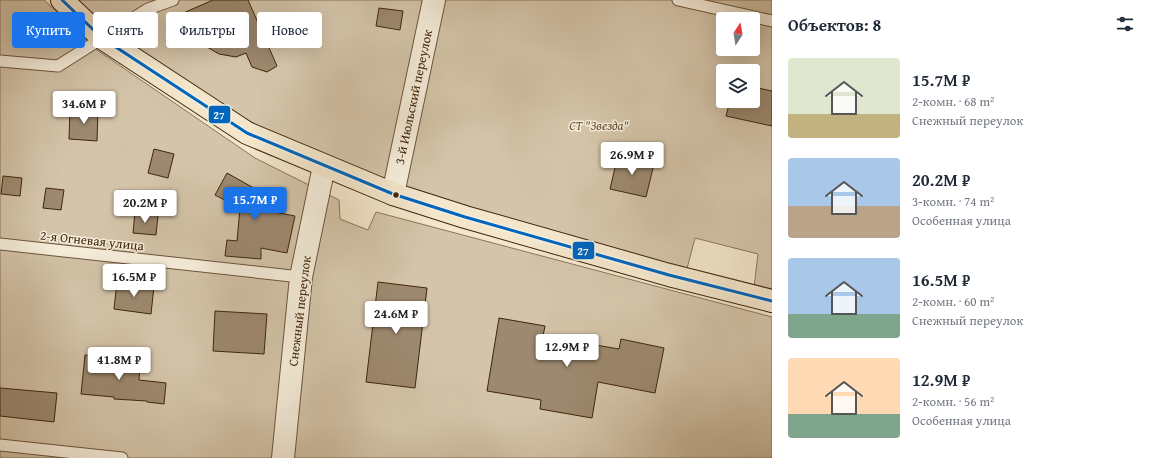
<!DOCTYPE html>
<html lang="ru">
<head>
<meta charset="utf-8">
<style>
  :root { --surface:#fff; --page:#f2f2f3; --text:#1f2937; --muted:#747a83; --accent:#1a73e8 }
  body { margin:0; font-family:"Gentium Book Plus",serif; background:var(--page); color:var(--text); height:100vh; display:flex; flex-direction:column; font-size:15px; white-space:nowrap }
  * { box-sizing:border-box; margin:0 }
  p { font-size:13px; color:var(--muted) }
  .icon { flex:none; width:22px; height:22px; fill:none; stroke:currentColor; stroke-width:2; stroke-linecap:round; stroke-linejoin:round }
  .map { position:relative; flex:1; overflow:hidden }
  .panel { display:flex; flex-direction:column; background:var(--surface); width:380px }
  .panel>* { flex:none }
  .hud { position:absolute; left:12px; top:12px; width:380px; height:36px; display:flex; gap:8px }
  .needle { width:26px; rotate:12deg }
  .buttons { position:absolute; left:716px; top:12px; display:grid; gap:8px }
  .buttons a { display:grid; place-items:center; width:44px; height:44px; border-radius:4px; background:var(--surface); box-shadow:0 4px 16px #0002; font-size:20px }
  .price { position:absolute; translate:-50% -34px; padding:0 9px; border-radius:4px; background:#fff; color:#222; font-size:13px; line-height:26px; filter:drop-shadow(0 1px 2px #0008) }
  .price::after { content:''; position:absolute; left:50%; top:24px; width:12px; height:9px; margin-left:-6px; background:inherit; clip-path:polygon(0 0,100% 0,50% 100%) }
  .price.current { background:var(--accent); color:#fff }
  ul { padding:0; list-style:none }
  li { display:flex; align-items:center; gap:12px; height:100px; padding:0 16px }
  li span { display:grid; place-items:center; flex:none; width:112px; height:80px; border-radius:4px; color:#555 }
  li>.icon { margin-inline-start:auto }
  span .icon { width:48px; height:48px; fill:#fffc; stroke-width:1 }
  li b { font-size:17px }
  h2 { display:flex; justify-content:space-between; align-items:center; height:48px; padding:0 16px; font-size:17px }
  .tag { padding:0 14px; border-radius:4px; background:var(--surface); box-shadow:0 4px 16px #0002; font-size:14px; line-height:36px }
  .tag.current { background:var(--accent); color:#fff }
  main { display:flex; flex:1; min-height:0 }
  .map>svg:first-child { display:block }
  .green { fill:#d4c5aa; stroke:#8a755a; fill-rule:evenodd }
  .building { fill:#9d896f; stroke:#3f250b }
  .lines { fill:none; stroke-linecap:round; stroke-linejoin:round }
  .lane-casing { stroke:#6c553b; stroke-width:13 }
  .street-casing { stroke:#6c553b; stroke-width:24 }
  .primary-casing { stroke:#3f250b; stroke-width:24 }
  .lane { stroke:#f7efdd; stroke-width:11 }
  .street { stroke:#f7efdd; stroke-width:22 }
  .primary { stroke:#f3e6cb; stroke-width:22 }
  .bus-1-casing { stroke:#f7efdd; stroke-width:6 }
  .bus-1 { stroke:#0065bd; stroke-width:3 }
  .bus-dot { fill:#3f250b; stroke:#f7efdd; stroke-width:1.5 }
  .labels { text-anchor:middle; stroke-width:3; stroke-linejoin:round; paint-order:stroke }
  .street-label { font-size:13px; fill:#3f250b; stroke:#f7efdd }
  .park-label { font-size:13px; font-style:italic; fill:#644d33; stroke:#f7efdd }
  .line-badge { stroke:#f7efdd; stroke-width:1.5 }
  .badge-label { font-size:11px; text-anchor:middle; font-weight:bold; fill:#fff }
</style>
</head>
<body>
<main>
<div class="map">
<svg width="772" height="458" viewBox="0 0 772 458">
  <rect width="100%" height="100%" fill="#f3e6cb"/>
  <filter id="stains"><feTurbulence type="fractalNoise" baseFrequency=".005" numOctaves="4"/><feColorMatrix values="0 0 0 0 .2 0 0 0 0 .09 0 0 0 0 .02 0 0 0 .5 -.17"/></filter>
  <radialGradient id="worn" r=".72"><stop offset=".6" stop-color="#630" stop-opacity="0"/><stop offset="1" stop-color="#630" stop-opacity=".3"/></radialGradient>
  <g class="green">
    <polygon points="0,0 44,0 97,50 255,158 339,200 340,219 368,230 376,212 772,317 772,458 0,458"/>
    <path d="M75,0H772V302L753,296L758,254L695,238L684,280L385,194L179,83L103,29ZM723,19H753V49H723ZM723,71H753V101H723Z"/>
  </g>
  <g class="building">
    <polygon points="213,0 248,0 277,66 267,72 252,67 246,53 236,57 219,54 207,47 202,34 191,39 181,14"/>
    <polygon points="379,8 403,11 400,30 376,26"/>
    <polygon points="753,87 772,91 772,126 726,116 730,101 753,101"/>
    <polygon points="70,110 98,111 97,141 69,139"/>
    <polygon points="154,149 174,154 168,178 148,173"/>
    <polygon points="618,155 654,164 646,197 610,189"/>
    <polygon points="227,173 275,200 269,211 295,216 287,253 261,248 261,259 225,256 227,240 237,241 240,208 215,195"/>
    <polygon points="3,176 22,178 20,196 1,194"/>
    <polygon points="46,188 64,190 61,210 43,208"/>
    <polygon points="135,212 158,215 156,235 133,233"/>
    <polygon points="117,282 154,286 151,314 114,309"/>
    <polygon points="378,282 427,288 415,388 366,382"/>
    <polygon points="215,311 267,314 264,354 213,351"/>
    <polygon points="499,318 545,326 543,336 619,349 621,339 664,348 655,393 598,382 592,418 540,409 541,400 487,391"/>
    <polygon points="85,355 109,357 109,360 140,362 139,380 166,383 164,404 147,402 147,401 114,399 114,397 81,394"/>
    <polygon points="0,388 57,393 54,422 0,416"/>
  </g>
  <g class="lines">
    <defs>
      <g id="lane">
        <polyline points="678,0 772,21"/>
        <polyline points="0,61 58,66 148,9 173,0"/>
        <polyline points="0,244 301,277"/>
        <polyline points="0,445 122,458"/>
      </g>
      <g id="street">
        <polyline points="393,194 434,0"/>
        <polyline points="283,458 301,277 324,166"/>
      </g>
      <polyline id="primary" points="62,0 102,38 247,133 393,194 465,217 669,275 772,301"/>
    </defs>
    <use href="#lane" class="lane-casing"/>
    <use href="#street" class="street-casing"/>
    <use href="#primary" class="primary-casing"/>
    <use href="#lane" class="lane"/>
    <use href="#street" class="street"/>
    <use href="#primary" class="primary"/>
    <defs>
      <polyline id="bus-1" points="62,0 102,38 247,133 393,194 465,217 669,275 772,301"/>
    </defs>
    <use href="#bus-1" class="bus-1-casing"/>
    <use href="#bus-1" class="bus-1"/>
  </g>
  <circle class="bus-dot" cx="396" cy="195" r="3.5"/>
  <g class="labels">
    <g class="street-label">
      <text transform="translate(413 97) rotate(-78)" y="5">3-й Июльский переулок</text>
      <text transform="translate(92 240) rotate(6)" y="5">2-я Огневая улица</text>
      <text transform="translate(299 311) rotate(-83)" y="5">Снежный переулок</text>
    </g>
    <g class="park-label">
      <text x="599" y="130">СТ "Звезда"</text>
    </g>
  </g>
  <g class="line-badge">
    <rect x="208" y="105" width="23" height="19" rx="4" fill="#0065bd"/>
    <rect x="572" y="241" width="23" height="19" rx="4" fill="#0065bd"/>
  </g>
  <g class="badge-label">
    <text x="219" y="119">27</text>
    <text x="583" y="255">27</text>
  </g>
  <rect width="100%" height="100%" filter="url(#stains)"/>
  <rect width="100%" height="100%" fill="url(#worn)"/>
</svg>
<div class="buttons">
<a><svg class="needle" viewBox="-14 -14 28 28"><path d="M0-13l5 13h-10z" fill="#e53935"/><path d="M0 13l5-13h-10z" fill="#747a83"/></svg></a>
<a><svg class="icon" aria-label="layers" viewBox="0 0 24 24"><path d="M12 4l9 5-9 5-9-5zM3 14l9 5 9-5"/></svg></a>
</div>
<b class="price" style="left:84px;top:125px">34.6M ₽</b>
<b class="price" style="left:632px;top:176px">26.9M ₽</b>
<b class="price current" style="left:255px;top:221px">15.7M ₽</b>
<b class="price" style="left:145px;top:224px">20.2M ₽</b>
<b class="price" style="left:134px;top:298px">16.5M ₽</b>
<b class="price" style="left:396px;top:335px">24.6M ₽</b>
<b class="price" style="left:567px;top:368px">12.9M ₽</b>
<b class="price" style="left:119px;top:381px">41.8M ₽</b>
<div class="hud">
<a class="tag current">Купить</a>
<a class="tag">Снять</a>
<a class="tag">Фильтры</a>
<a class="tag">Новое</a>
</div>
</div>
<section class="panel">
<h2>Объектов: 8<svg class="icon" aria-label="filters" viewBox="0 0 24 24"><path d="M4 7h16M4 17h16"/><circle cx="9" cy="7" r="2"/><circle cx="15" cy="17" r="2"/></svg></h2>
<ul>
<li><span style="background:linear-gradient(#dfe7d0 70%,#c2b280 0)"><svg class="icon" aria-label="home" viewBox="0 0 24 24"><path d="M3 11l9-7 9 7M6 9v11h12V9"/></svg></span><div><b>15.7M ₽</b><p>2-комн. · 68 m²</p><p>Снежный переулок</p></div></li>
<li><span style="background:linear-gradient(#a9c7e8 60%,#b9a48a 0)"><svg class="icon" aria-label="home" viewBox="0 0 24 24"><path d="M3 11l9-7 9 7M6 9v11h12V9"/></svg></span><div><b>20.2M ₽</b><p>3-комн. · 74 m²</p><p>Особенная улица</p></div></li>
<li><span style="background:linear-gradient(#a9c7e8 70%,#7fa58c 0)"><svg class="icon" aria-label="home" viewBox="0 0 24 24"><path d="M3 11l9-7 9 7M6 9v11h12V9"/></svg></span><div><b>16.5M ₽</b><p>2-комн. · 60 m²</p><p>Снежный переулок</p></div></li>
<li><span style="background:linear-gradient(#ffd9b3 70%,#7fa58c 0)"><svg class="icon" aria-label="home" viewBox="0 0 24 24"><path d="M3 11l9-7 9 7M6 9v11h12V9"/></svg></span><div><b>12.9M ₽</b><p>2-комн. · 56 m²</p><p>Особенная улица</p></div></li>
</ul>
</section>
</main>
</body>
</html>
